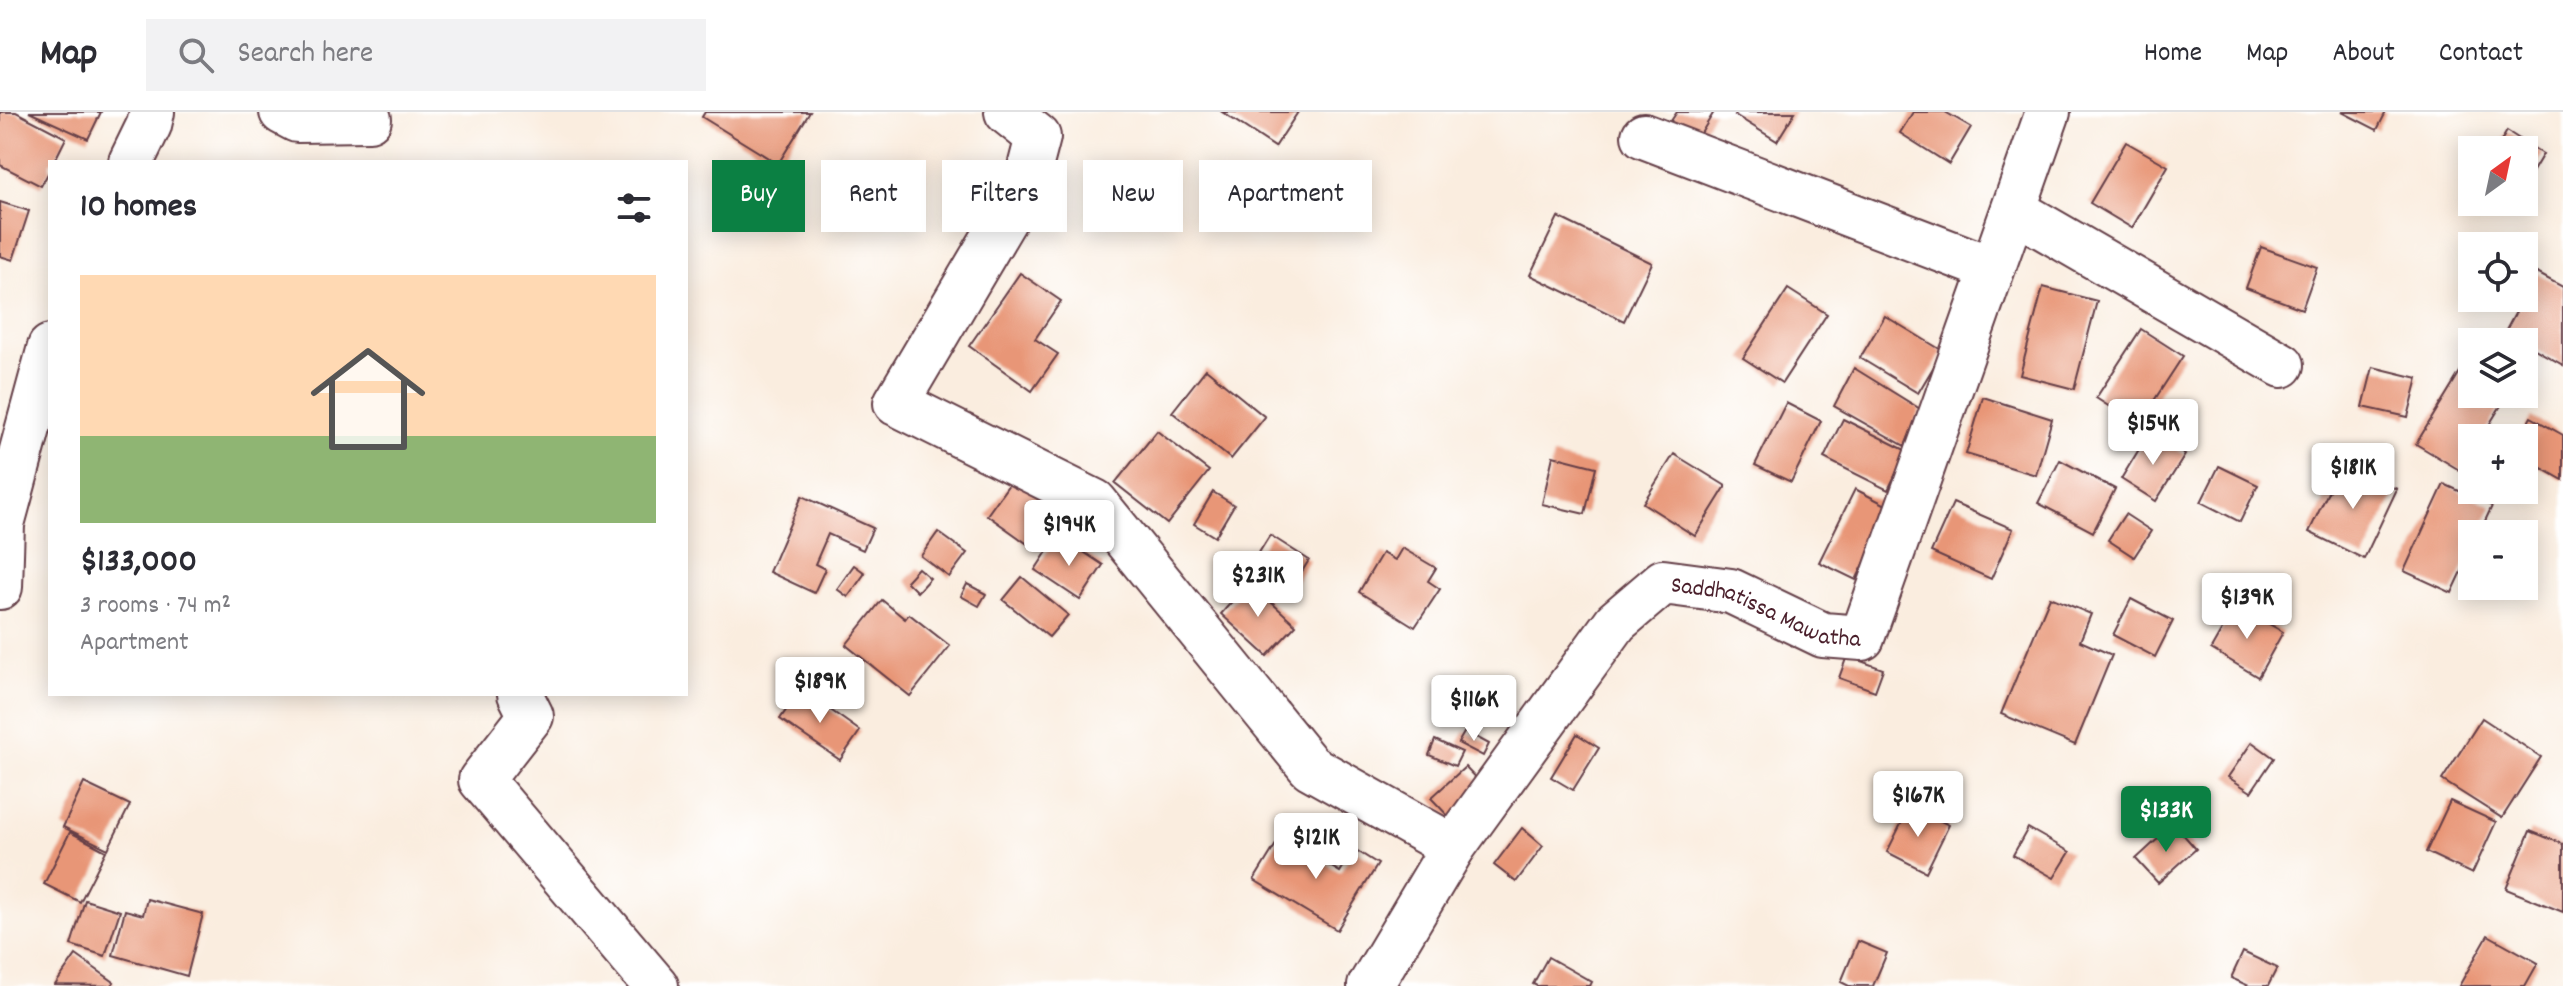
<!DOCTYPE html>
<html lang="en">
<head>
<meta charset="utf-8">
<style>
  :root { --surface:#fff; --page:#f2f2f3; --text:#2b2b33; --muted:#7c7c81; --line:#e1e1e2; --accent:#0b8043 }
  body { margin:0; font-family:Dekko,sans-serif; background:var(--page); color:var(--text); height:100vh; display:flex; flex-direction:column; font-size:30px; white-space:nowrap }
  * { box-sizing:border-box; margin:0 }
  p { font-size:26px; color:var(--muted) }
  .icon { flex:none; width:44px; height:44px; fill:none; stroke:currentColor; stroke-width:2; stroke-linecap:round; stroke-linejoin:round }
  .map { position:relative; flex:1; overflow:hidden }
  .drawer { position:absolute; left:48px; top:48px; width:640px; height:536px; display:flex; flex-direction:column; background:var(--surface); border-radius:0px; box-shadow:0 4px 20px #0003 }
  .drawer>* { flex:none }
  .top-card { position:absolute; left:712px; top:48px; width:760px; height:72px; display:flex; gap:16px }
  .needle { width:52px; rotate:33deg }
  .tools { position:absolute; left:2458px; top:24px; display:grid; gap:16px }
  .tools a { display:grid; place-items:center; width:80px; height:80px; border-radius:0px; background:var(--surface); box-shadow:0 4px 20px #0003; font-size:40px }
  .price { position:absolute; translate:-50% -68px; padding:0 18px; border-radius:8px; background:#fff; color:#222; font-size:26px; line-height:52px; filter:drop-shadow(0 2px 4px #0008) }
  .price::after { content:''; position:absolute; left:50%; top:48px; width:24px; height:18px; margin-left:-12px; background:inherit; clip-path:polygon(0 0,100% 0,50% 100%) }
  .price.selected { background:var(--accent); color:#fff }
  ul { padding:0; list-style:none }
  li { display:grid; align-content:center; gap:16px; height:424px; padding:0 32px }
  li span { display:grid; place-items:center; height:248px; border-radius:0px; color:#555 }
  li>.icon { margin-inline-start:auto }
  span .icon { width:144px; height:144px; fill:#fffc; stroke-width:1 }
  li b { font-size:34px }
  h2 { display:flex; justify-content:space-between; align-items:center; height:96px; padding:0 32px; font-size:34px }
  .pill { padding:0 28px; border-radius:0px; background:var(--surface); box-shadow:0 4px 20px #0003; font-size:28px; line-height:72px }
  .pill.selected { background:var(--accent); color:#fff }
  header { display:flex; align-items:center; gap:48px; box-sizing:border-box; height:112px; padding:0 40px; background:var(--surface); border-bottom:2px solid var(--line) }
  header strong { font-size:38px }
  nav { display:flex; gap:44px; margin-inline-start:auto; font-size:28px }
  .search { width:560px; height:72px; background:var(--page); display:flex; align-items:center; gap:20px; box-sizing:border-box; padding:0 28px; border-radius:0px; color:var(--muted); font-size:30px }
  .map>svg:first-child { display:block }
  .building { fill:#e89677 }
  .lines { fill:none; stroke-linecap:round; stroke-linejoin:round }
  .street-casing { stroke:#643e46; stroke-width:48 }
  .street { stroke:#fff; stroke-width:44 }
  .labels { text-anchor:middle; stroke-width:8; stroke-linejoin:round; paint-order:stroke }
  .street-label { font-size:24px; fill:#4a1f2b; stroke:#fff }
</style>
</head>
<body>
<header>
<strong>Map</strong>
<div class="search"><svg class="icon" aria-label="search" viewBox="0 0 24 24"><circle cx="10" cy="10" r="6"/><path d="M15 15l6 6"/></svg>Search here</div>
<nav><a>Home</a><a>Map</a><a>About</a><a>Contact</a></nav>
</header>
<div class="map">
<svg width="2563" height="874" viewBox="0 0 2563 874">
  <rect width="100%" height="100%" fill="#fff"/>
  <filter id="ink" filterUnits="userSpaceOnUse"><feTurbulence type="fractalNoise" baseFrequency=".0125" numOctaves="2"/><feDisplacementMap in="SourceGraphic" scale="16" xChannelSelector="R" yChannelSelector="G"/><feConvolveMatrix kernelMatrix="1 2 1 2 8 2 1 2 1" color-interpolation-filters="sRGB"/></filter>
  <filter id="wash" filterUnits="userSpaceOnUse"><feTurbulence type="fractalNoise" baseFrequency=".006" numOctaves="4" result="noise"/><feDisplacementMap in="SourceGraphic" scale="32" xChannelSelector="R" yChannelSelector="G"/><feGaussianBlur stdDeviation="1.8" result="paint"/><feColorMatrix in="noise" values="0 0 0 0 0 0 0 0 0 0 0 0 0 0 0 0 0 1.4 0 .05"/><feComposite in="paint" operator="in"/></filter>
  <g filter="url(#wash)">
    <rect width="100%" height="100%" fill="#faeddf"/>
    <g id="blocks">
      <g class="building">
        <polygon points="0,0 16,0 66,26 54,50 50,50 50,58 41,74 0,53"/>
        <polygon points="29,0 101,0 88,27"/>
        <polygon points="705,0 810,0 778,52 702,5"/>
        <polygon points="1222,0 1298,0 1275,35"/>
        <polygon points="1677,0 1714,0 1697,28 1669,12"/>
        <polygon points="1737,0 1795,0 1777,29 1735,3"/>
        <polygon points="1913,0 1945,0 1971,15 1949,52 1900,21"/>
        <polygon points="2342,0 2386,0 2377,18"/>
        <polygon points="2507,19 2543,42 2524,74 2524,38 2496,38"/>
        <polygon points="2126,30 2168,54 2132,116 2090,91"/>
        <polygon points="0,90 29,99 13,148 0,144"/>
        <polygon points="1558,105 1652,151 1624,209 1530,163"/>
        <polygon points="2261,135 2317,155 2302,197 2246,176"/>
        <polygon points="1020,161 1061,189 1035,227 1058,242 1032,279 969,234"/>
        <polygon points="2537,161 2563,175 2563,253 2505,220"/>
        <polygon points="2043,175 2097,189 2074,277 2020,263"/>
        <polygon points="1788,177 1827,202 1782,271 1743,246"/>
        <polygon points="1885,204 1943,239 1918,281 1860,246"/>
        <polygon points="2141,217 2183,244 2138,313 2096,286"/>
        <polygon points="2373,255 2418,266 2408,305 2363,295"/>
        <polygon points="2463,255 2472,261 2472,282 2508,282 2481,326 2472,326 2472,341 2461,359 2416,332"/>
        <polygon points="1854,256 1920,297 1905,334 1834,294"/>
        <polygon points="1206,257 1265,305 1231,347 1172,300"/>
        <polygon points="1983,285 2052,307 2036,363 1966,342"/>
        <polygon points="1786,291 1821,309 1791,370 1755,353"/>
        <polygon points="2531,305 2563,323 2563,368 2524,346 2524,326 2519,326"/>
        <polygon points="1843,307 1907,339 1888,378 1824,346"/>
        <polygon points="1157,319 1209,359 1167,412 1115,371"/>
        <polygon points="2149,321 2185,343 2156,389 2121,367"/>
        <polygon points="1674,342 1726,374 1695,424 1643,391"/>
        <polygon points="1553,344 1596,355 1585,402 1542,392"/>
        <polygon points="2060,348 2115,377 2093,420 2038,391"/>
        <polygon points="2342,351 2397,377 2364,447 2309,420"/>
        <polygon points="1022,354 1064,384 1029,433 987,403"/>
        <polygon points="2219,354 2258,373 2240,410 2201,390"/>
        <polygon points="2444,372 2492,394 2479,422 2472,422 2472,438 2452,481 2404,459"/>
        <polygon points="1855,377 1892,396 1856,468 1819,450"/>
        <polygon points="1213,380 1234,393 1215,425 1194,412"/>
        <polygon points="802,384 873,416 863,438 828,422 815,452 825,457 814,481 769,460"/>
        <polygon points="1953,391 2013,417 1991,467 1931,440"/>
        <polygon points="2125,402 2151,419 2134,445 2108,428"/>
        <polygon points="938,420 967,441 949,465 921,444"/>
        <polygon points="1058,423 1103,453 1080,488 1035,458"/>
        <polygon points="1270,423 1309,448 1287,484 1247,460"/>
        <polygon points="1402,436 1436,456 1428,469 1440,477 1415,515 1359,480 1382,441 1395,448"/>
        <polygon points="854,453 865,461 848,485 837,477"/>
        <polygon points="918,456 930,466 917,480 906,469"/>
        <polygon points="1022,465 1068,503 1049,525 1003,488"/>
        <polygon points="1249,470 1296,513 1267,544 1221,502"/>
        <polygon points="967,472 986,482 979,494 961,484"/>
        <polygon points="2050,485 2091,502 2080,529 2112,543 2075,633 2001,602"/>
        <polygon points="2131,487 2173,509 2155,545 2113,523"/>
        <polygon points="882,488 905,507 909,502 950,534 910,584 846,533"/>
        <polygon points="2236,493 2283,520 2258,565 2211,537"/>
        <polygon points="1847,544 1883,557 1875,579 1839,566"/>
        <polygon points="801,577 860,619 840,648 780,607"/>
        <polygon points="2482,606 2541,645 2502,706 2442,668"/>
        <polygon points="1465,619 1489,632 1483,644 1458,631"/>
        <polygon points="1577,622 1599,636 1573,678 1551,665"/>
        <polygon points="1435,628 1462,640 1455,654 1429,643"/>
        <polygon points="2252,630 2274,646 2251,680 2228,665"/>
        <polygon points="1465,655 1484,675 1451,707 1431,686"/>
        <polygon points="84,671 130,693 108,737 63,715"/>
        <polygon points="2450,689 2496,710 2472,762 2426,740"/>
        <polygon points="1910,694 1949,713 1926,760 1887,740"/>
        <polygon points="2174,712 2196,737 2158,771 2136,747"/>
        <polygon points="1522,716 1543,734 1516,770 1494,753"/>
        <polygon points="2028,716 2070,740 2054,766 2013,743"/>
        <polygon points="2530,719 2563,732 2563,800 2506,777"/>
        <polygon points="70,720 106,739 80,790 44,772"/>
        <polygon points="1281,724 1340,760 1354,737 1378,752 1337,818 1254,768"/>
        <polygon points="147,787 203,802 187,864 113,843 125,798 143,803"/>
        <polygon points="85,788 120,799 105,844 71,833"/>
        <polygon points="2488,823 2538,851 2525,874 2459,874"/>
        <polygon points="1858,829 1887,841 1873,874 1849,874 1841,870"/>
        <polygon points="2243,840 2277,856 2268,874 2249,874 2231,866"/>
        <polygon points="76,843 114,870 111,874 55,873"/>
        <polygon points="1548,845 1592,870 1590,874 1537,874 1533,872"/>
      </g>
    </g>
  </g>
  <g filter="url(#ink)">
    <use href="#blocks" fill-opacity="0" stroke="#643e46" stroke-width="2"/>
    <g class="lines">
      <defs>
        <g id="street">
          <polyline points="282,0 297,8 369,7"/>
          <polyline points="1007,0 1038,25 1026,71 896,291 1095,390 1310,655 1453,735"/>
          <polyline points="1644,24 1992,157"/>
          <polyline points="131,50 149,13 152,0"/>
          <polyline points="2014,98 2282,253"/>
          <polyline points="0,475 2,412 50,235"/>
          <polyline points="520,582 531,604 481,668 656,874"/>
          <path id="s1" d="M1370,874L1453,735L1616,510L1663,470L1731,479L1823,523L1862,526L2048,0"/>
        </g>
      </defs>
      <use href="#street" class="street-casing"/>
      <use href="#street" class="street"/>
    </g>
  </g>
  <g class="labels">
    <g class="street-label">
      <text dy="8" stroke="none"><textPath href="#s1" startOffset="610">Saddhatissa Mawatha</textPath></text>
    </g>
  </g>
</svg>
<div class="tools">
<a><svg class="needle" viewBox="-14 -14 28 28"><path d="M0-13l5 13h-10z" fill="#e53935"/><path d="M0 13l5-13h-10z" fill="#7c7c81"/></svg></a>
<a><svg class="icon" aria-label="locate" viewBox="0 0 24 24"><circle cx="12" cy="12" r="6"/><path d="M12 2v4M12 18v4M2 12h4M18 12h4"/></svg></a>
<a><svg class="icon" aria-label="layers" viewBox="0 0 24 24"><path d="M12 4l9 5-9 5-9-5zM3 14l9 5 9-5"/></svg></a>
<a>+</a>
<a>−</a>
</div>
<b class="price" style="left:2153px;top:355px">$154K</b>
<b class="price" style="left:2353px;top:399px">$181K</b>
<b class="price" style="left:1069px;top:456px">$194K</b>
<b class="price" style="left:1258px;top:507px">$231K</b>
<b class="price" style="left:2247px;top:529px">$139K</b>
<b class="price" style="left:820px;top:613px">$189K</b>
<b class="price" style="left:1474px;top:631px">$116K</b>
<b class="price" style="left:1918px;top:727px">$167K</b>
<b class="price selected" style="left:2166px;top:742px">$133K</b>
<b class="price" style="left:1316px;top:769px">$121K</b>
<div class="top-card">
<a class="pill selected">Buy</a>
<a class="pill">Rent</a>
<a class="pill">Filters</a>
<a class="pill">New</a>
<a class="pill">Apartment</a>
</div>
<section class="drawer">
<h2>10 homes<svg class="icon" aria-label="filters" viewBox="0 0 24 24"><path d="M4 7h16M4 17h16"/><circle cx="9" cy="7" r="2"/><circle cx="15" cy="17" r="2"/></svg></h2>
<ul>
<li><span style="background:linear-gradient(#ffd9b3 65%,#8fb573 0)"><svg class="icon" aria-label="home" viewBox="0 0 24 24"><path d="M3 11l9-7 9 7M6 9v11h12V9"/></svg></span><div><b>$133,000</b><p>3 rooms · 74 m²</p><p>Apartment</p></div></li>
</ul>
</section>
</div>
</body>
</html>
